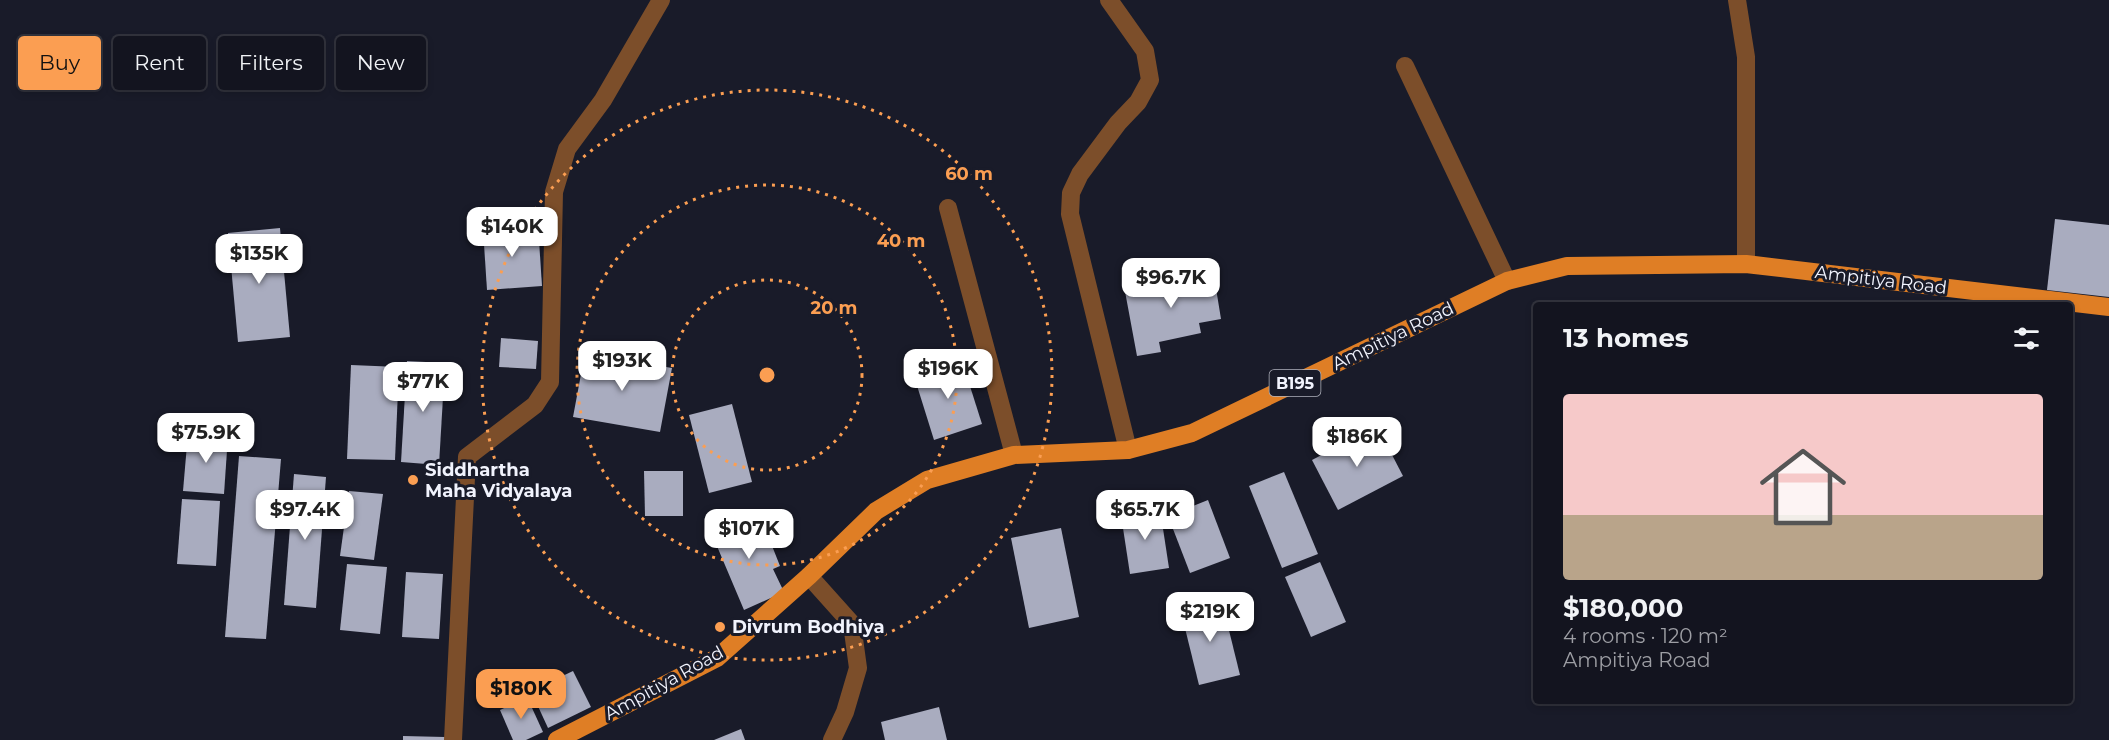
<!DOCTYPE html>
<html lang="en">
<head>
<meta charset="utf-8">
<style>
  :root { --surface:#13141f; --page:#1c1d28; --text:#f1f3f6; --muted:#9d9ea4; --line:#32333d; --accent:#fb9e52 }
  body { margin:0; font-family:Montserrat,sans-serif; background:var(--page); color:var(--text); height:100vh; display:flex; flex-direction:column; font-size:22px; white-space:nowrap }
  * { box-sizing:border-box; margin:0 }
  p { font-size:20px; color:var(--muted) }
  .icon { flex:none; width:33px; height:33px; fill:none; stroke:currentColor; stroke-width:2; stroke-linecap:round; stroke-linejoin:round }
  .map { position:relative; flex:1; overflow:hidden }
  .details { position:absolute; left:1533px; top:302px; width:540px; height:402px; display:flex; flex-direction:column; background:var(--surface); border-radius:6px; box-shadow:0 3px 9px #0003,0 0 0 2px var(--line) }
  .details>* { flex:none }
  .hud { position:absolute; left:18px; top:36px; width:570px; height:54px; display:flex; gap:12px }
  .price { position:absolute; translate:-50% -51px; padding:0 14px; border-radius:12px; background:#fff; color:#222; font-size:20px; line-height:39px; filter:drop-shadow(0 2px 3px #0008) }
  .price::after { content:''; position:absolute; left:50%; top:36px; width:18px; height:14px; margin-left:-9px; background:inherit; clip-path:polygon(0 0,100% 0,50% 100%) }
  .price.on { background:var(--accent); color:#111 }
  ul { padding:0; list-style:none }
  li { display:grid; align-content:center; gap:12px; height:318px; padding:0 30px }
  li span { display:grid; place-items:center; height:186px; border-radius:6px; color:#555 }
  li>.icon { margin-inline-start:auto }
  span .icon { width:108px; height:108px; fill:#fffc; stroke-width:1 }
  li b { font-size:26px }
  h2 { display:flex; justify-content:space-between; align-items:center; height:72px; padding:0 30px; font-size:26px }
  .chip { padding:0 21px; border-radius:6px; background:var(--surface); box-shadow:0 3px 9px #0003,0 0 0 2px var(--line); font-size:21px; line-height:54px }
  .chip.on { background:var(--accent); color:#111 }
  .map>svg:first-child { display:block }
  .building { fill:#a9acbf }
  .lines { fill:none; stroke-linecap:round; stroke-linejoin:round }
  .minor { stroke:#7c4e2a; stroke-width:18 }
  .major { stroke:#df7e25; stroke-width:18 }
  .ring { fill:none; stroke:#fb9e52; stroke-width:3; stroke-dasharray:3 6 }
  .poi-dot { fill:#fb9e52; stroke:#191b29; stroke-width:2 }
  .labels { text-anchor:middle; stroke-width:6; stroke-linejoin:round; paint-order:stroke }
  .shield { fill:#191b29; stroke:#b0b2bd; stroke-width:1.5 }
  .shield-label { font-size:16px; font-weight:bold; fill:#f1f3fd }
  .street-label { font-size:18px; fill:#f1f3fd; stroke:#191b29 }
  .poi-label { font-size:18px; font-weight:bold; fill:#f1f3fd; stroke:#191b29; text-anchor:start }
  .centre { fill:#fb9e52; stroke:#191b29; stroke-width:3 }
  .ring-label { font-size:18px; text-anchor:middle; font-weight:bold; fill:#fb9e52; stroke:#191b29; stroke-width:6; stroke-linejoin:round; paint-order:stroke }
</style>
</head>
<body>
<div class="map">
<svg width="2109" height="740" viewBox="0 0 2109 740">
  <rect width="100%" height="100%" fill="#191b29"/>
  <g class="building">
    <polygon points="2055,219 2109,225 2109,297 2047,290"/>
    <polygon points="538,225 542,286 487,290 483,229"/>
    <polygon points="280,228 290,337 238,342 228,233"/>
    <polygon points="1213,270 1221,319 1199,323 1201,333 1159,342 1161,352 1137,356 1124,286"/>
    <polygon points="501,338 538,341 536,369 499,367"/>
    <polygon points="585,353 672,368 660,432 573,417"/>
    <polygon points="407,361 445,363 439,465 401,462"/>
    <polygon points="962,361 982,424 934,440 914,376"/>
    <polygon points="351,365 399,367 395,460 347,459"/>
    <polygon points="732,404 752,482 709,493 689,415"/>
    <polygon points="1377,426 1403,476 1338,510 1312,460"/>
    <polygon points="188,433 228,436 224,494 183,491"/>
    <polygon points="239,456 281,459 266,639 225,637"/>
    <polygon points="644,471 683,471 683,516 645,516"/>
    <polygon points="1284,472 1318,554 1282,568 1249,486"/>
    <polygon points="294,474 326,477 316,608 284,605"/>
    <polygon points="349,491 383,494 374,560 340,556"/>
    <polygon points="182,499 220,501 216,566 177,564"/>
    <polygon points="1208,500 1230,558 1190,573 1168,516"/>
    <polygon points="1160,509 1169,568 1130,574 1121,515"/>
    <polygon points="759,513 780,566 773,569 784,592 744,610 711,532"/>
    <polygon points="1061,528 1079,617 1029,628 1011,538"/>
    <polygon points="1320,562 1346,622 1311,637 1285,577"/>
    <polygon points="347,564 387,567 380,634 340,630"/>
    <polygon points="406,572 443,574 439,639 402,637"/>
    <polygon points="1222,602 1240,675 1199,685 1181,612"/>
    <polygon points="573,671 591,707 548,728 531,691"/>
    <polygon points="527,697 543,732 526,740 513,740 500,710"/>
    <polygon points="939,707 947,740 885,740 881,722"/>
    <polygon points="741,729 745,740 714,740"/>
    <polygon points="403,736 445,737 445,740 403,740"/>
  </g>
  <g class="lines">
    <g class="minor">
      <polyline points="1109,0 1145,51 1150,80 1138,102 1118,123 1080,174 1071,193 1070,214 1128,450"/>
      <polyline points="1737,0 1746,57 1746,264"/>
      <polyline points="1405,66 1507,281"/>
      <polyline points="948,208 1014,455"/>
      <polyline points="809,576 852,624 858,668 845,712 832,740"/>
      <polyline points="453,740 467,457 535,405 550,382 554,192 567,149 603,100 661,0"/>
    </g>
    <polyline class="major" points="557,740 717,658 809,576 876,511 927,480 1014,455 1128,450 1192,433 1507,281 1567,266 1746,264 2109,307"/>
  </g>
  <g class="ring">
    <circle cx="767" cy="375" r="95"/>
    <circle cx="767" cy="375" r="190"/>
    <circle cx="767" cy="375" r="285"/>
  </g>
  <g class="poi-dot">
    <circle cx="413" cy="480" r="6"/>
    <circle cx="720" cy="627" r="6"/>
  </g>
  <g class="labels">
    <rect class="shield" x="1269.5" y="370" width="51" height="26" rx="4.5"/>
    <g class="shield-label">
      <text x="1295" y="389">B195</text>
    </g>
    <g class="street-label">
      <text transform="translate(1881 280) rotate(7)" y="6">Ampitiya Road</text>
      <text transform="translate(1393 336) rotate(-26)" y="6">Ampitiya Road</text>
      <text transform="translate(664 683) rotate(-29)" y="6">Ampitiya Road</text>
    </g>
    <g class="poi-label">
      <text x="425" y="476">Siddhartha<tspan x="425" dy="21">Maha Vidyalaya</tspan></text>
      <text x="732" y="633">Divrum Bodhiya</text>
    </g>
  </g>
  <circle cx="767" cy="375" r="9" class="centre"/>
  <g class="ring-label">
    <text x="969" y="180">60 m</text>
    <text x="901" y="247">40 m</text>
    <text x="834" y="314">20 m</text>
  </g>
</svg>
<b class="price" style="left:512px;top:258px">$140K</b>
<b class="price" style="left:259px;top:285px">$135K</b>
<b class="price" style="left:1171px;top:309px">$96.7K</b>
<b class="price" style="left:622px;top:392px">$193K</b>
<b class="price" style="left:948px;top:400px">$196K</b>
<b class="price" style="left:423px;top:413px">$77K</b>
<b class="price" style="left:206px;top:464px">$75.9K</b>
<b class="price" style="left:1357px;top:468px">$186K</b>
<b class="price" style="left:305px;top:541px">$97.4K</b>
<b class="price" style="left:1145px;top:541px">$65.7K</b>
<b class="price" style="left:749px;top:560px">$107K</b>
<b class="price" style="left:1210px;top:643px">$219K</b>
<b class="price on" style="left:521px;top:720px">$180K</b>
<div class="hud">
<a class="chip on">Buy</a>
<a class="chip">Rent</a>
<a class="chip">Filters</a>
<a class="chip">New</a>
</div>
<section class="details">
<h2>13 homes<svg class="icon" aria-label="filters" viewBox="0 0 24 24"><path d="M4 7h16M4 17h16"/><circle cx="9" cy="7" r="2"/><circle cx="15" cy="17" r="2"/></svg></h2>
<ul>
<li><span style="background:linear-gradient(#f6c9c9 65%,#b9a48a 0)"><svg class="icon" aria-label="home" viewBox="0 0 24 24"><path d="M3 11l9-7 9 7M6 9v11h12V9"/></svg></span><div><b>$180,000</b><p>4 rooms · 120 m²</p><p>Ampitiya Road</p></div></li>
</ul>
</section>
</div>
</body>
</html>
